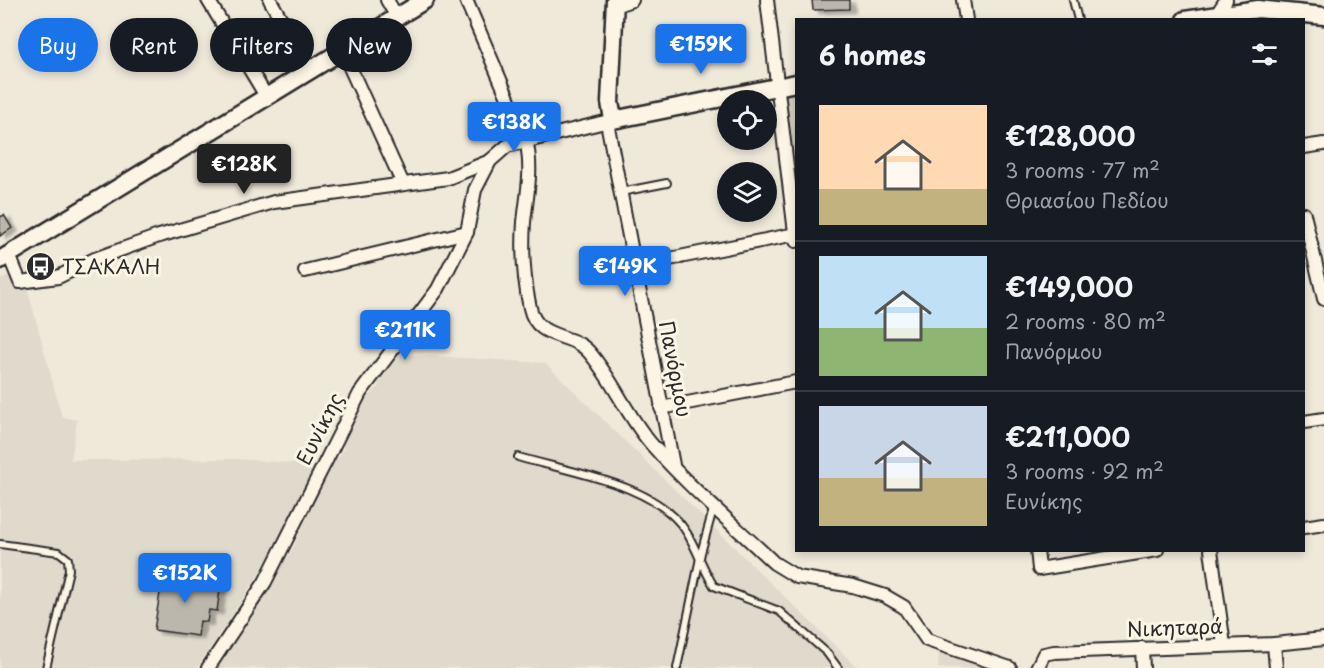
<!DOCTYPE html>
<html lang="en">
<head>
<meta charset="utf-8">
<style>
  :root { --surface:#171b24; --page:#20242c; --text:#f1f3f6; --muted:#9ea1a6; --line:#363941; --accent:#1a73e8 }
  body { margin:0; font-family:"Playpen Sans",sans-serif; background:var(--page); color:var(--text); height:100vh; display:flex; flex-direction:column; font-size:22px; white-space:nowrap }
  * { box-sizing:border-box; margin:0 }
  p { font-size:20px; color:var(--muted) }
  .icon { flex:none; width:33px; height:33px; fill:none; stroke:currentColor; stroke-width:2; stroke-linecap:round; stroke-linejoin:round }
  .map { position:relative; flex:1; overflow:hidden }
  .drawer { position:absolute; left:795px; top:18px; width:510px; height:534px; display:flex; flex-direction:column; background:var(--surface); border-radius:0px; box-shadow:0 3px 9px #0003 }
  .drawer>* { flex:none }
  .banner { position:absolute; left:18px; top:18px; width:570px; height:54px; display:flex; gap:12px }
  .buttons { position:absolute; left:717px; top:90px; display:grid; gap:12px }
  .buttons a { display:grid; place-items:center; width:60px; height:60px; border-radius:50%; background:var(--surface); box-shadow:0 3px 9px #0003; font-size:30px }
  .price { position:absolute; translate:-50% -51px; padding:0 14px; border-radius:6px; background:var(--accent); color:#fff; font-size:20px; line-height:39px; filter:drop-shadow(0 2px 3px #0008) }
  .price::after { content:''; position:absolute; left:50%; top:36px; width:18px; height:14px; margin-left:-9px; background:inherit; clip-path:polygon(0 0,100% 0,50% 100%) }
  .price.on { background:#222; color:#fff }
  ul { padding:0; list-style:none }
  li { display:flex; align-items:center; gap:18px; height:150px; padding:0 24px }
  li+li { border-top:2px solid var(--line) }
  li span { display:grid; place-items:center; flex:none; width:168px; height:120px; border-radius:0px; color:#555 }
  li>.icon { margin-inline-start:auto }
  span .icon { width:72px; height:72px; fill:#fffc; stroke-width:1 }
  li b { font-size:26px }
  h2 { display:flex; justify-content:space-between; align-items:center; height:72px; padding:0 24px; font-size:26px }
  .tag { padding:0 21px; border-radius:27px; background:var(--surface); box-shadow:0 3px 9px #0003; font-size:21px; line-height:54px }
  .tag.on { background:var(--accent); color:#fff }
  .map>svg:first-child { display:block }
  .built { fill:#e0dacc }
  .green { fill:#d2cdc0; stroke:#7e7c76; stroke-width:1.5 }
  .building { fill:#bcb7ac; stroke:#2b2b2b; stroke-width:1.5; filter:url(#shadow) }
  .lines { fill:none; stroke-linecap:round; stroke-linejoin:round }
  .service-casing { stroke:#2b2b2b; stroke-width:10 }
  .minor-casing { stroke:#2b2b2b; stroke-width:16 }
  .secondary-casing { stroke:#2b2b2b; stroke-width:21 }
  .service { stroke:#fcf5e5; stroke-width:6 }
  .minor { stroke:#fcf5e5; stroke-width:12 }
  .secondary { stroke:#fcf5e5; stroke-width:16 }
  .labels { text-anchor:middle; stroke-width:6; stroke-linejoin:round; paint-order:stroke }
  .poi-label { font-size:20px; fill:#2b2b2b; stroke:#fcf5e5; text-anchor:start }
  .street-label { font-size:20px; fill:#2b2b2b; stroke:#fcf5e5 }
</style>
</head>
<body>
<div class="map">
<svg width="1324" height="668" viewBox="0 0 1324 668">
  <defs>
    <filter id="shadow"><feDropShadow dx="6" dy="3.5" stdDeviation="1.5" flood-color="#0004"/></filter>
  </defs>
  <rect width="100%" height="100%" fill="#efe9da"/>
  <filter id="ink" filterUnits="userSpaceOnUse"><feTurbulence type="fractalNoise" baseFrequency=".0167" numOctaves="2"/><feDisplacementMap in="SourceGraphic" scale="12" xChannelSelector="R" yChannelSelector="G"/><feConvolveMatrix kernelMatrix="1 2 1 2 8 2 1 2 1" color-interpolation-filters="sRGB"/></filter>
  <g filter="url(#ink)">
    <g class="built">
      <polygon points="22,268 62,417 77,420 71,460 236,459 319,465 259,574 197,668 0,668 0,280"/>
      <polygon points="398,354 545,363 858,668 217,668 293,548 332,461 339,457 344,448 342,440 364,398 369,397 379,386 378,381"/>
      <polygon points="939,652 992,668 938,668"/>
    </g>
    <polygon class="green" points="796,90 796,187 785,91"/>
    <g class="building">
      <polygon points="812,0 849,0 849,9 813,10"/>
      <polygon points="4,215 12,228 0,236 0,217"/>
      <polygon points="163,574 221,583 217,611 209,610 207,622 200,621 198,636 154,630"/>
    </g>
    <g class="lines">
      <defs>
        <g id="service">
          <polyline points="1073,0 1078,20"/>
          <polyline points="621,192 667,183"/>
          <path d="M518,457C569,472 658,484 687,533C697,550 703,569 714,586L779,611L827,653L838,668"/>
          <polyline points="0,544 59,552 68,559 69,570 46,668"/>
          <polyline points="677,668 701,553 714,506"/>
        </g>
        <g id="minor">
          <polyline points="208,0 266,96"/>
          <polyline points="270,0 311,71"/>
          <polyline points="387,0 397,17"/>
          <path d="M466,0L526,140C533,169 527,194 524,222C522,250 524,281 530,308C537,341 572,332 589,352C614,381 627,417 653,446C690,488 734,525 774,563L797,577L853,586L885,596L904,607L927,640L1010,668"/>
          <polyline points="767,0 796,241"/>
          <polyline points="963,0 966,20"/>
          <polyline points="614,6 632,0"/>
          <polyline points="1220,20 1219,11 1226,0"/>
          <polyline points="343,52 403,184"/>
          <polyline points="607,122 673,465"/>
          <polyline points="1304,147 1324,144"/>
          <polyline points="1304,214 1324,299"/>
          <polyline points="9,255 20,282 58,277 95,259 156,237 274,202 448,178 490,161"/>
          <polyline points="634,266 796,234"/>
          <polyline points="305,271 467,232"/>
          <polyline points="661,408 796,382"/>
          <polyline points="1304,422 1324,419"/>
          <polyline points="1304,527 1324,524"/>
          <polyline points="1037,550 1039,569 1157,550"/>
          <polyline points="1211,550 1224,645"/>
          <polyline points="1274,644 1276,668"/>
          <polyline points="1142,648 1143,668"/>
          <polyline points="208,668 265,582 360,393 438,289 467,232 475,190 490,161 507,146 613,120"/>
          <polyline points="1037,668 1044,654 1054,652 1274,644 1324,639"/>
        </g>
        <g id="secondary">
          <polyline points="615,0 610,102 613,120 796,83"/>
          <polyline points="1185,20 1258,9 1324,16"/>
          <polyline points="0,260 425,0"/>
        </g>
      </defs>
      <use href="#service" class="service-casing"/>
      <use href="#minor" class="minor-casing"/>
      <use href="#secondary" class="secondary-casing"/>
      <use href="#service" class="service"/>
      <use href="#minor" class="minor"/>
      <use href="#secondary" class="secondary"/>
    </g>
  </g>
  <defs>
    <symbol id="bus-disc" viewBox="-11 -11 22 22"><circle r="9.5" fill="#2b2b2b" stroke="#fcf5e5"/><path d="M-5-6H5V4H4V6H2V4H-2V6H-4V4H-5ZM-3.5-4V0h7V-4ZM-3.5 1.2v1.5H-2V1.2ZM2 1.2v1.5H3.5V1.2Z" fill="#fff"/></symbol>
  </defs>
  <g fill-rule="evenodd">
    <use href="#bus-disc" x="24" y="250" width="33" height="33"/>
  </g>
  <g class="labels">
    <g class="poi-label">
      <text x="62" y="274">ΤΣΑΚΑΛΗ</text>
    </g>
    <g class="street-label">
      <text transform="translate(675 369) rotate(79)" y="7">Πανόρμου</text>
      <text transform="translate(320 429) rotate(-63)" y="7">Ευνίκης</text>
      <text transform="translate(1175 628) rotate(-2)" y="7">Νικηταρά</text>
    </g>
  </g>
</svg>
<div class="buttons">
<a><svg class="icon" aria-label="locate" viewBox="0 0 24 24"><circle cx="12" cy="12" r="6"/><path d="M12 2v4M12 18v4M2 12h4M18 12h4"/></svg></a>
<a><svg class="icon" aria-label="layers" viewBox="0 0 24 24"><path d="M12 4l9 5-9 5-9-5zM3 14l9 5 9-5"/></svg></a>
</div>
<b class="price" style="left:701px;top:75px">€159K</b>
<b class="price" style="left:514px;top:153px">€138K</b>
<b class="price on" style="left:244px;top:195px">€128K</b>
<b class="price" style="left:625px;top:297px">€149K</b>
<b class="price" style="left:405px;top:361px">€211K</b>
<b class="price" style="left:185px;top:604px">€152K</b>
<div class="banner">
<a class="tag on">Buy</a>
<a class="tag">Rent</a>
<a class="tag">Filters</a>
<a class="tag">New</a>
</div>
<section class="drawer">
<h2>6 homes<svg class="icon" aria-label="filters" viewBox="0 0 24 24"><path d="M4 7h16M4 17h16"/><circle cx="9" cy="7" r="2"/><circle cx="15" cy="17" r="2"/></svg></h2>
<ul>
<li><span style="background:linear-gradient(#ffd9b3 70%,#c2b280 0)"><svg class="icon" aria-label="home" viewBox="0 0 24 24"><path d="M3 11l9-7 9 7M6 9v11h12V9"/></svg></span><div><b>€128,000</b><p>3 rooms · 77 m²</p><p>Θριασίου Πεδίου</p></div></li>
<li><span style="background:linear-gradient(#bfe0f5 60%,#8fb573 0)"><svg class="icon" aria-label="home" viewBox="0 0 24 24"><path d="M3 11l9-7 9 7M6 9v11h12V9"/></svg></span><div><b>€149,000</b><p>2 rooms · 80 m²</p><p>Πανόρμου</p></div></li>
<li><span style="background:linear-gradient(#c9d6e8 60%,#c2b280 0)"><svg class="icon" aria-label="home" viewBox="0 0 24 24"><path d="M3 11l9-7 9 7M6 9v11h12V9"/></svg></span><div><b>€211,000</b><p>3 rooms · 92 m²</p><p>Ευνίκης</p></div></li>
</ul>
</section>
</div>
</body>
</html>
